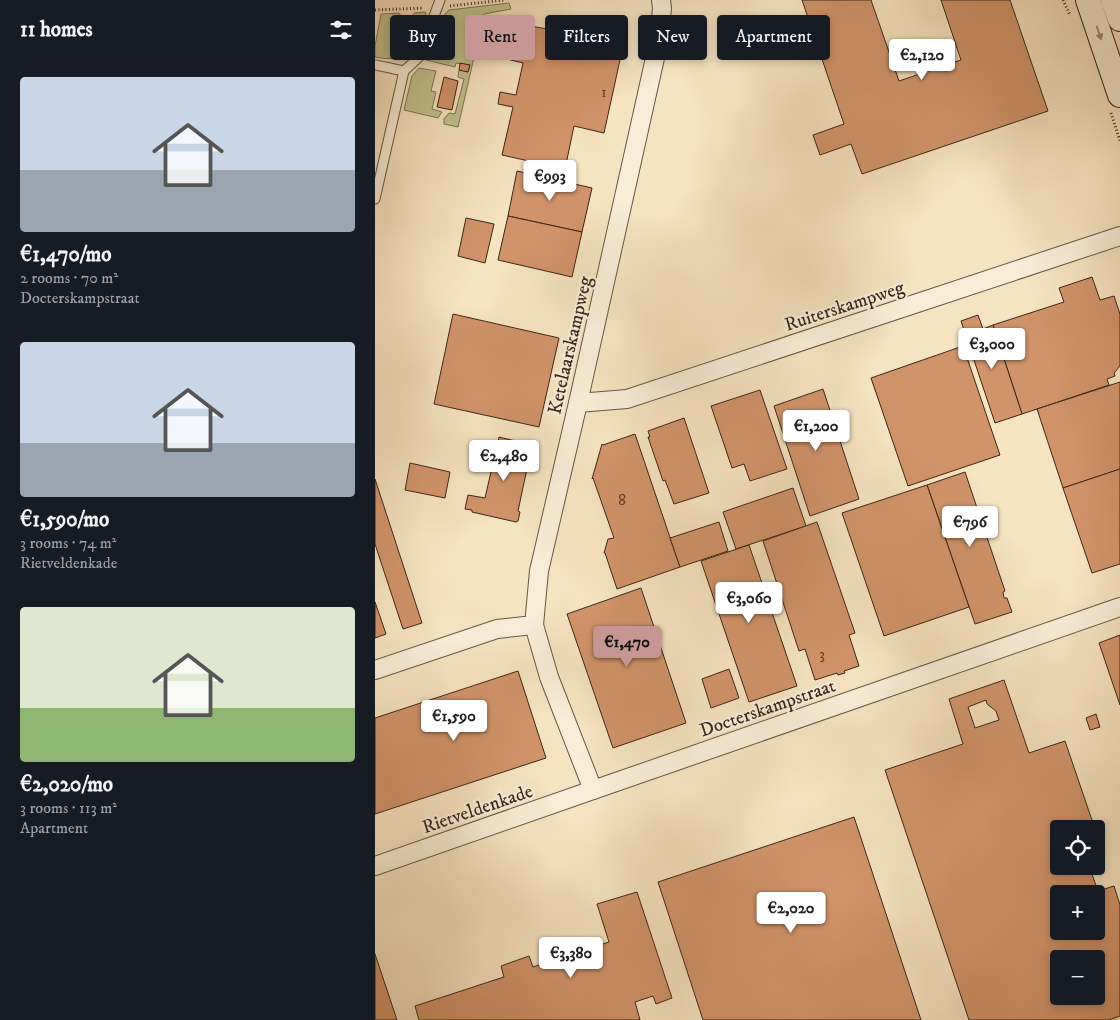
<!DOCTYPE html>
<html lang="en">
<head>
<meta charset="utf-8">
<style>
  :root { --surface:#171b24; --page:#20242c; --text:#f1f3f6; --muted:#9ea1a6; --accent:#c59692 }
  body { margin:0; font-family:"IM FELL DW Pica",serif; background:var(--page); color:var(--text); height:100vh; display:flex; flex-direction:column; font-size:19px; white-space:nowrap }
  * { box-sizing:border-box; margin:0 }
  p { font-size:16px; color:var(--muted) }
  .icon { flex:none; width:28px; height:28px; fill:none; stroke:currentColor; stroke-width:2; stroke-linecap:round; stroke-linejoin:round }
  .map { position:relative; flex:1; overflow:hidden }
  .panel { display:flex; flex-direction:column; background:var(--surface); width:375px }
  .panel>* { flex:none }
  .banner { position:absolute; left:15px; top:15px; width:475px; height:45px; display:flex; gap:10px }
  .buttons { position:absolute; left:675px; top:820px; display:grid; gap:10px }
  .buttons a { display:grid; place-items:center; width:55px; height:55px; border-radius:5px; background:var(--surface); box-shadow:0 2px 8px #0003; font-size:25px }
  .price { position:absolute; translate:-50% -42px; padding:0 11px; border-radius:5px; background:#fff; color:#222; font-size:16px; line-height:32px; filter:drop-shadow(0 1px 2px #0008) }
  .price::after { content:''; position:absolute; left:50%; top:30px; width:15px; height:11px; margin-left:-8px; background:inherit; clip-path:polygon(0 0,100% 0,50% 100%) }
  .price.active { background:var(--accent); color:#111 }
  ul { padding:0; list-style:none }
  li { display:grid; align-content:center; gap:10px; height:265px; padding:0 20px }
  li span { display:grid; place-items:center; height:155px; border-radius:5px; color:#555 }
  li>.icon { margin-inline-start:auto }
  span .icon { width:90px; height:90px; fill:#fffc; stroke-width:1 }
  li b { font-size:21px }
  h2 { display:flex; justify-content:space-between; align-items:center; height:60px; padding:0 20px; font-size:21px }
  .chip { padding:0 18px; border-radius:5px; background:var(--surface); box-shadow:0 2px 8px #0003; font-size:18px; line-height:45px }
  .chip.active { background:var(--accent); color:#111 }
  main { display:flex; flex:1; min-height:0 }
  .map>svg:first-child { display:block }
  .green { fill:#c3c18e; stroke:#7e7454 }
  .building { fill:#d1936a; stroke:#3a261a; fill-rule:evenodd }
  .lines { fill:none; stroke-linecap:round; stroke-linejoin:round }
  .service-casing { stroke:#695544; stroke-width:11 }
  .minor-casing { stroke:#695544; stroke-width:20 }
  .secondary-casing { stroke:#3a261a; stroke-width:26 }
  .path { stroke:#3a261a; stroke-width:3; stroke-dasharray:1 2.5; stroke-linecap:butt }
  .service { stroke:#f9edd7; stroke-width:9 }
  .minor { stroke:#f9edd7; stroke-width:18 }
  .secondary { stroke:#f9edd7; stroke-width:24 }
  .oneway { fill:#9a8a78 }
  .labels { text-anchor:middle; stroke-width:4.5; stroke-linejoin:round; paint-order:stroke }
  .number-label { font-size:16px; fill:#60412e }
  .street-label { font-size:19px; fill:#3a261a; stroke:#f9edd7 }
</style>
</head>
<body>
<main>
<section class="panel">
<h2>11 homes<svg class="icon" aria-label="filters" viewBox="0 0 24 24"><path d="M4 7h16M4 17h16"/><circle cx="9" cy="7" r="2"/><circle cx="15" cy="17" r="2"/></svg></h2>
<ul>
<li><span style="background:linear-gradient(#c9d6e8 60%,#9aa5b1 0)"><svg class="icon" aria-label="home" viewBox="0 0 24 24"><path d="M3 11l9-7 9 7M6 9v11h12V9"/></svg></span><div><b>€1,470/mo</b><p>2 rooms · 70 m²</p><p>Docterskampstraat</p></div></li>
<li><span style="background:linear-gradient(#c9d6e8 65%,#9aa5b1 0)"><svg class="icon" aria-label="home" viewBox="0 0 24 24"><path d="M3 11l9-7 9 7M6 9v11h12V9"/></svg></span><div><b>€1,590/mo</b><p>3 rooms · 74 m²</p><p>Rietveldenkade</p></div></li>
<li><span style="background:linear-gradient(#dfe7d0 65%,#8fb573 0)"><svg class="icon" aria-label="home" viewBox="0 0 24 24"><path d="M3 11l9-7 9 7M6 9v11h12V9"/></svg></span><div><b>€2,020/mo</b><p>3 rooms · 113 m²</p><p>Apartment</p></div></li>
</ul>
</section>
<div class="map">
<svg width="745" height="1020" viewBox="0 0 745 1020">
  <rect width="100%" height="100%" fill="#f6e3c1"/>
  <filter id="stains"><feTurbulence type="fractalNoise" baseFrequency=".004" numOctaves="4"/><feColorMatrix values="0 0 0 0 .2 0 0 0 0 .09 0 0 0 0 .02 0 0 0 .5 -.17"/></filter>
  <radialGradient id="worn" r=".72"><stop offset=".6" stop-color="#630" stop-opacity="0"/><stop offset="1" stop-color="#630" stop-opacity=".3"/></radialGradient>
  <g class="green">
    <path d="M134,3L136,9L109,14L83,127L69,124V119L74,113L80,114L89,79L83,77L84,70L93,72L95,65L81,63L80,67L51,60C63,45 59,22 74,10Z"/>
    <path d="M50,12L51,13C44,44 38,65 0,57V46L6,14L24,13L28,19H36L39,13Z"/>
    <polygon points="44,68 61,71 56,91 61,92 57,109 67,112 63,118 29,110 37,76"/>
  </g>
  <g class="building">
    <polygon points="427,0 496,0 524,81 586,60 566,0 635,0 673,111 487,174 476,144 445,155 438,135 469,124"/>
    <polygon points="179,25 218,33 217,39 248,46 229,133 199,126 190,169 127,155 138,107 123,104 125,92 141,95 148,63 132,59 138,33 154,37 156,26 177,30"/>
    <polygon points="85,63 95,65 93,72 84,70"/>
    <polygon points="69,77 83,81 77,110 62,107"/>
    <polygon points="142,171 217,188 207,232 133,216"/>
    <polygon points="133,216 207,232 197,277 123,260"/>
    <polygon points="91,218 119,224 110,263 83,256"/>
    <polygon points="717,277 725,300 739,296 745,314 745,366 739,373 740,376 732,379 734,385 647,414 618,325 689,302 684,288"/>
    <polygon points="78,314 184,338 164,427 59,404"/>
    <polygon points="603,315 608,329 618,325 647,414 620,423 586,321"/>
    <polygon points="588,346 625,455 533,486 496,378"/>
    <polygon points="745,382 745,469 688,488 662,409"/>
    <polygon points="448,389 484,499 435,516 399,406"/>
    <polygon points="385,390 412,469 375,481 369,464 357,468 336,406"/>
    <polygon points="309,418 334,493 299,504 290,480 288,481 273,437 275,437 273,431"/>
    <polygon points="260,434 305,567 242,589 230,553 229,553 233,539 239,538 218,478 217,479 227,444 228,445"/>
    <polygon points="124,437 157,445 143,511 145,512 143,521 141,522 97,512 97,510 90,509 93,495 110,498"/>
    <polygon points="35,463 75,472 70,498 30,490"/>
    <polygon points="745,469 745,564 717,573 688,488"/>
    <polygon points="590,472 630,591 628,592 629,598 632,598 637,612 600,624 552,485"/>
    <polygon points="0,479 47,623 28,629 0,544"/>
    <polygon points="552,485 594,607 509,636 467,513"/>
    <polygon points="418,488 431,526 361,549 348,512"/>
    <polygon points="344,522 353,551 305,567 295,538"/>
    <polygon points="442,522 480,633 474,635 484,666 469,671 470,673 463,675 462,673 440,680 430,649 424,651 388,541"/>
    <polygon points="374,545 422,686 374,702 326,561"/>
    <polygon points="266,588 311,723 238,748 192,614"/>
    <polygon points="0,602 11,634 0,638"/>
    <polygon points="745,635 745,705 724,643"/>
    <polygon points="354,669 364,698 336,708 327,679"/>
    <polygon points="143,671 171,758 0,814 0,718"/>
    <path d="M629,680L654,753L690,741L720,829H684V866H714L723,891L739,886L745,905V1016L734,1020H594L510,770L588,744L574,699ZM611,700L612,704L621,711L624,720L600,728L593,707ZM684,894H721V931H684ZM684,959H721V996H684Z"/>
    <polygon points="721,714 725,727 715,730 711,718"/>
    <polygon points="479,817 546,1020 328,1020 283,882"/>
    <polygon points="262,892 297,998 281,1004 278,996 260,1002 265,1020 44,1020 40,1006 129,977 126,966 154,956 158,967 234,942 222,904"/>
    <polygon points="0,954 22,1020 0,1020"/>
  </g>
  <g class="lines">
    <defs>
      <g id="service">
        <polyline points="0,65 29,71"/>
        <polyline points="0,199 29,71 44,57 65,0"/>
      </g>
      <g id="minor">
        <polyline points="203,403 252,399 745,236"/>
        <polyline points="159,625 174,677 218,790 745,607"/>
        <polyline points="0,670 122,629 159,625 164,571 203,403 284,40 287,8 286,0"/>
        <polyline points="0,866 218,790"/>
      </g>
      <g id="secondary">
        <polyline points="713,0 745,95"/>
        <polyline points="738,0 745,19"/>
      </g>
    </defs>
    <use href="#service" class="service-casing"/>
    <use href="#minor" class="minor-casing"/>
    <use href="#secondary" class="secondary-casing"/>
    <g class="path">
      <polyline points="688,0 695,15"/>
      <polyline points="75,6 130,0"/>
      <polyline points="0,10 49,8"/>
      <polyline points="736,113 745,141"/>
    </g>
    <use href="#service" class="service"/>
    <use href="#minor" class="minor"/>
    <use href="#secondary" class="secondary"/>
  </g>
  <defs><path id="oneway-solid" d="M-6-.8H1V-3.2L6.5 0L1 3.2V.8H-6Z" transform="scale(1.25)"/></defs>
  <use class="oneway" href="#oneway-solid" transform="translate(724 33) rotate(71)"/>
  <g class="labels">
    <g class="number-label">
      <text x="229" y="97">1</text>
      <text x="247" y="505">8</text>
      <text x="447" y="659">3</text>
    </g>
    <g class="street-label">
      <text transform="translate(469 305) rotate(-18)" y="7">Ruiterskampweg</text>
      <text transform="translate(194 345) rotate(-77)" y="7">Ketelaarskampweg</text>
      <text transform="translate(392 707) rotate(-19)" y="7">Docterskampstraat</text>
      <text transform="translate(102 808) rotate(-19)" y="7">Rietveldenkade</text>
    </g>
  </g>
  <rect width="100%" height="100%" filter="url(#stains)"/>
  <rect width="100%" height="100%" fill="url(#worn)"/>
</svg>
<div class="buttons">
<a><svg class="icon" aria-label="locate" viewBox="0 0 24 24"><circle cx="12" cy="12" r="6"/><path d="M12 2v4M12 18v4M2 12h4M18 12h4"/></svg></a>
<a>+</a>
<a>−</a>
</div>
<b class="price" style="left:547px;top:81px">€2,120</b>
<b class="price" style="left:175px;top:202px">€993</b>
<b class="price" style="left:617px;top:370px">€3,000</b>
<b class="price" style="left:441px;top:452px">€1,200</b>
<b class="price" style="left:129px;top:482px">€2,480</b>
<b class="price" style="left:595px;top:548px">€796</b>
<b class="price" style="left:374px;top:624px">€3,060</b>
<b class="price active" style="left:252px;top:668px">€1,470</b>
<b class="price" style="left:79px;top:742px">€1,590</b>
<b class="price" style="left:416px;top:934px">€2,020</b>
<b class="price" style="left:196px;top:979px">€3,380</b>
<div class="banner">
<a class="chip">Buy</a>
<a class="chip active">Rent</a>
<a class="chip">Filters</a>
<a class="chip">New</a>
<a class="chip">Apartment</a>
</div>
</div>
</main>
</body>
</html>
